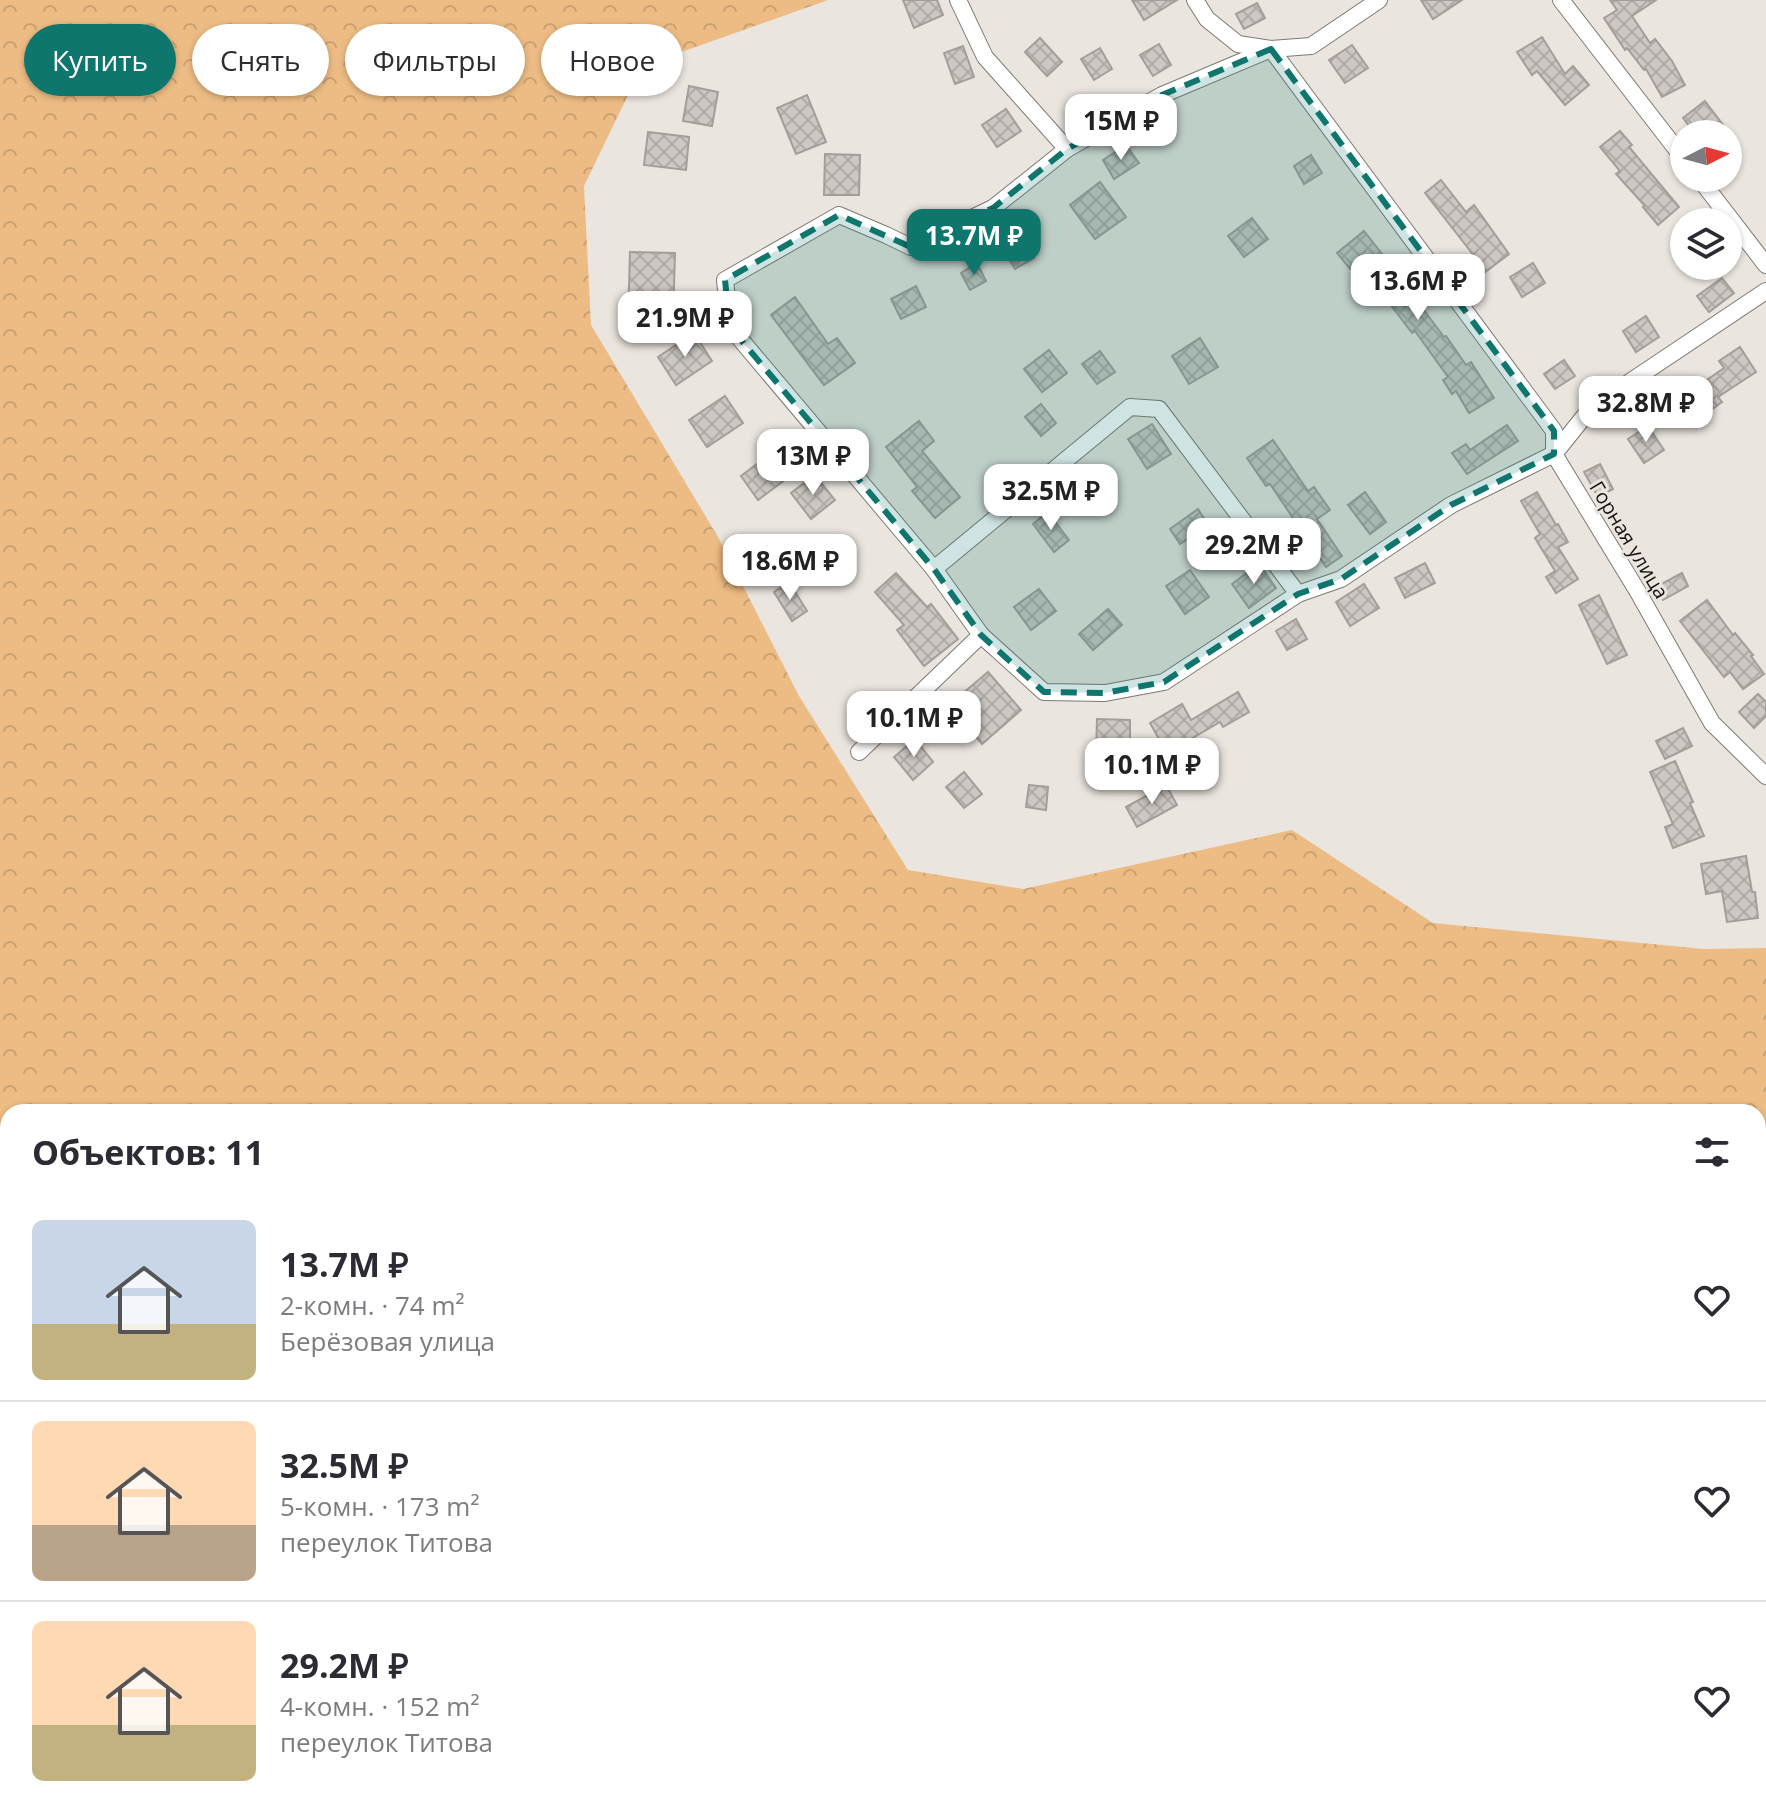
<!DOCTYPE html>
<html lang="ru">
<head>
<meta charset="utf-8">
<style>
  :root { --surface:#fff; --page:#f7f7f7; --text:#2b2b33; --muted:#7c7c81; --line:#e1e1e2; --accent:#0f766e }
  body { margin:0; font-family:"Open Sans",sans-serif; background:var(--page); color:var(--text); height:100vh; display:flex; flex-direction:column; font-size:30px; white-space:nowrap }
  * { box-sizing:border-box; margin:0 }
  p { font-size:26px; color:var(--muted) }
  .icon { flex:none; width:44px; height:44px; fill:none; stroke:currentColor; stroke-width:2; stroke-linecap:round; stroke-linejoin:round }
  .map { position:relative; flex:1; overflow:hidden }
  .sheet { position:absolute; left:0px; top:1104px; width:1766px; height:712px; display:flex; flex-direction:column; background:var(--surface); border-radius:24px 24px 0 0; box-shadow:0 2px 6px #0004 }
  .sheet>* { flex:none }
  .top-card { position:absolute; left:24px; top:24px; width:800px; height:72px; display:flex; gap:16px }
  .needle { width:52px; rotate:84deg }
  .controls { position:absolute; left:1670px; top:120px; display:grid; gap:16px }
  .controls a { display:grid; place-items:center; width:72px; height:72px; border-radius:50%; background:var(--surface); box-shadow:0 2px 6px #0004; font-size:40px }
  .price { position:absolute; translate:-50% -68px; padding:0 18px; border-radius:16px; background:#fff; color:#222; font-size:26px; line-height:52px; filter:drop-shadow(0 2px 4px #0008) }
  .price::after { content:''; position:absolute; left:50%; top:48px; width:24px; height:18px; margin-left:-12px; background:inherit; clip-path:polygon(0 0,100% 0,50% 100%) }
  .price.active { background:var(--accent); color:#fff }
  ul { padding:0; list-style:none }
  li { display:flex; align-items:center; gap:24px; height:200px; padding:0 32px }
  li+li { border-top:2px solid var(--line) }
  li span { display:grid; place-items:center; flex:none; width:224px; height:160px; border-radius:12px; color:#555 }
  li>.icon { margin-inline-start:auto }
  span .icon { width:96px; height:96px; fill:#fffc; stroke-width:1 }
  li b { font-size:34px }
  h2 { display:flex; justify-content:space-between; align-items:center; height:96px; padding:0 32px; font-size:34px }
  .chip { padding:0 28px; border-radius:36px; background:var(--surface); box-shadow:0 2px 6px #0004; font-size:28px; line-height:72px }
  .chip.active { background:var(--accent); color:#fff }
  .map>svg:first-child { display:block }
  .forest { fill:url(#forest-crowns) }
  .building { fill:url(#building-cross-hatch); stroke:#a39e99; stroke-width:2 }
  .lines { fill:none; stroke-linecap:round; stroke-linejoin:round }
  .minor-casing { stroke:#7e7974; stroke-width:18 }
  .minor { stroke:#fff; stroke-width:16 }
  .marked { fill:#0f766e; fill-opacity:0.2; stroke:#0f766e; stroke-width:6; stroke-dasharray:16 10; stroke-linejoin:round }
  .labels { text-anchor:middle; stroke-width:6; stroke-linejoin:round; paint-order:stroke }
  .street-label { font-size:20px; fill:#161412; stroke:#eae5df }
</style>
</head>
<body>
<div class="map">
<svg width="1766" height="1816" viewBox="0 0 1766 1816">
  <defs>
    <pattern id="forest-crowns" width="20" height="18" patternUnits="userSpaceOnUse" patternTransform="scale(2)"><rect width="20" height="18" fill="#edbc84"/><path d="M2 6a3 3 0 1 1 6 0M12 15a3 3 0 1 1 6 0" fill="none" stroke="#caa171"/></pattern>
    <pattern id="building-cross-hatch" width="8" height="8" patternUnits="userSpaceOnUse" patternTransform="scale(2)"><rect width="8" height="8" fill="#cdc8c3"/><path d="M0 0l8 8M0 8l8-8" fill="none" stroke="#afaba6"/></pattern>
  </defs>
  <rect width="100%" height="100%" fill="#eae5df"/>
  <polygon class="forest" points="0,0 828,0 642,66 584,186 591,325 718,537 799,696 908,870 1023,889 1292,830 1433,923 1704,949 1766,948 1766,1258 1758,1260 1758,1112 8,1112 8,1808 1098,1808 1103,1816 0,1816"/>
  <g class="building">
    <polygon points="903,0 937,0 943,15 914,28"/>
    <polygon points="1132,0 1177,0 1144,20"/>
    <polygon points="1421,0 1462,0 1433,19"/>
    <polygon points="1610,0 1656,0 1632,16 1650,43 1655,39 1672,61 1685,85 1662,97 1646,69 1644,70 1627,48 1625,50 1604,18 1617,10"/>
    <polygon points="1257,3 1265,18 1244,29 1236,14"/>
    <polygon points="1542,37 1565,74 1573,66 1589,85 1565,105 1537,71 1532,75 1517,52"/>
    <polygon points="1040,38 1062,62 1047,76 1025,52"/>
    <polygon points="1159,44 1171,65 1153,76 1140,55"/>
    <polygon points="1352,45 1368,68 1345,83 1329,60"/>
    <polygon points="963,46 974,77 955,84 944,53"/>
    <polygon points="1100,48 1112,69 1094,80 1081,59"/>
    <polygon points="689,86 718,92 712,126 683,121"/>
    <polygon points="807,95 826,142 796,154 777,108"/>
    <polygon points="1705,101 1730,134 1695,134 1683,118"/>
    <polygon points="1006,109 1021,131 997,147 982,125"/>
    <polygon points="1620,131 1632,145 1629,147 1679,207 1658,225 1643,207 1645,206 1616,174 1620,171 1600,147"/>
    <polygon points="648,132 689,137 686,170 644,165"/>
    <polygon points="1126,145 1139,163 1114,179 1103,160"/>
    <polygon points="825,154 860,155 859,195 824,195"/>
    <polygon points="1311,155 1322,173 1304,184 1294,166"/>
    <polygon points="1441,180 1466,212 1474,205 1509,254 1476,279 1466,264 1475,257 1425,193"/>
    <polygon points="1100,182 1126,217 1095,239 1070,205"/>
    <polygon points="1252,218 1268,239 1244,257 1228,236"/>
    <polygon points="1364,231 1382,254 1412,298 1414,297 1444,337 1446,336 1466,365 1471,362 1494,398 1469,413 1456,391 1452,394 1443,380 1448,377 1415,331 1412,333 1387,300 1385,302 1359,263 1350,269 1337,253"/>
    <polygon points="1020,234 1034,258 1015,269 1001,246"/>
    <polygon points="630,252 675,253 673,322 628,321"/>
    <polygon points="977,263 986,281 970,290 961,273"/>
    <polygon points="1533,263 1545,283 1522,297 1510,277"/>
    <polygon points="1722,278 1734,293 1709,312 1697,296"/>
    <polygon points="916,286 926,307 901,319 891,299"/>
    <polygon points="795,297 828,344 837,338 855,363 824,385 771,315"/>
    <polygon points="1646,316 1659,337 1636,352 1623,331"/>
    <polygon points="694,333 712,361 676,385 658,357"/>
    <polygon points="1200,338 1218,367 1189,384 1172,356"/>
    <polygon points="1740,347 1756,372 1718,397 1722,402 1694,422 1678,400 1724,368 1719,361"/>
    <polygon points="1049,350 1067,373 1042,392 1024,369"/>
    <polygon points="1100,351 1115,372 1097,384 1082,364"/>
    <polygon points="1564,360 1575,376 1555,389 1544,374"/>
    <polygon points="725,396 743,423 707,447 689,420"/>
    <polygon points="1041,404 1056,423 1041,436 1025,417"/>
    <polygon points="919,421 934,441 922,451 960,497 935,518 912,491 917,487 886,447"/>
    <polygon points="1152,424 1171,454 1147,469 1128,439"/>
    <polygon points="1507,425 1518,441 1467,474 1452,453 1466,444 1470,450"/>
    <polygon points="1648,426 1664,450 1644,463 1628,439"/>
    <polygon points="1273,440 1308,491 1314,487 1330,510 1317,519 1342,556 1326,567 1270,484 1266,486 1247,458"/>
    <polygon points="773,452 790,476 758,500 741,476"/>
    <polygon points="1600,464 1613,489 1598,497 1584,472"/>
    <polygon points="1105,465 1116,484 1090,499 1078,480"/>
    <polygon points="815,475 835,500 811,519 791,493"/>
    <polygon points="1365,492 1386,522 1370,534 1348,505"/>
    <polygon points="1537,492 1556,525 1558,524 1568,542 1558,547 1578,579 1556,593 1546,577 1555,571 1535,538 1540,534 1521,501"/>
    <polygon points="1198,509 1208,525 1180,544 1170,529"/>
    <polygon points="1048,512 1069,540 1054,552 1033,524"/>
    <polygon points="1425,563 1435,583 1405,598 1395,578"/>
    <polygon points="1259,564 1276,588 1249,608 1232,584"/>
    <polygon points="1190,570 1209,597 1185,614 1166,586"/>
    <polygon points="896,573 927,607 931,604 958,639 924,666 897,630 904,625 875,592"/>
    <polygon points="1682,573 1688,586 1663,600 1656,587"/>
    <polygon points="789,582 807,611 792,621 774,592"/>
    <polygon points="1364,584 1379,608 1350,626 1336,602"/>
    <polygon points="1039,589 1056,611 1031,630 1014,607"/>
    <polygon points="1599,595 1627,655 1607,664 1579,605"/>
    <polygon points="1707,600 1733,635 1735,633 1753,655 1751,656 1764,674 1743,689 1730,672 1724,677 1680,621"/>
    <polygon points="1108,609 1122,625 1093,650 1079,634"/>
    <polygon points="1296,619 1307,639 1287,650 1276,631"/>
    <polygon points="988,672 1021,710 982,744 949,705"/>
    <polygon points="1238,692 1249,712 1223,727 1220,722 1167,753 1150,723 1182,704 1191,720"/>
    <polygon points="1758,694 1766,702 1766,716 1754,728 1739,712"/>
    <polygon points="1097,719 1130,720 1130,754 1096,753"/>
    <polygon points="1683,728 1692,746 1665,759 1656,741"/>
    <polygon points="915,739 933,762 913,780 894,757"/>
    <polygon points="1675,761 1693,802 1690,803 1704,836 1673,848 1665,827 1673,824 1650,772"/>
    <polygon points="964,772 982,794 964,808 946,787"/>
    <polygon points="1029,785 1048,787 1046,810 1026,807"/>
    <polygon points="1166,785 1177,805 1137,827 1126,807"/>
    <polygon points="1746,856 1752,892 1755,892 1758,918 1727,922 1722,891 1706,894 1701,864"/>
  </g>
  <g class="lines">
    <defs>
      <g id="minor">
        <polyline points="958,0 985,57 1067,149"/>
        <polyline points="1195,0 1207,19 1238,44 1271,49 1554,431 1554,454 1638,592 1712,723 1766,776"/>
        <polyline points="1379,0 1311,46 1271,49 1162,95 1067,149 993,208 911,247 886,235 839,215 725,280 730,327 934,569 981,635 1044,692 1105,693 1164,682 1298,594 1341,579 1451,505 1554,454 1591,408 1766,291"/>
        <polyline points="1561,0 1684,159"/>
        <polyline points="1699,178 1766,265"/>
        <polyline points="934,569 1130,407 1159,409 1298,594"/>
        <polyline points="859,752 981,635"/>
        <polyline points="1758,1474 1766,1470"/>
        <polyline points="1758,1635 1766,1649"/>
        <polyline points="1206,1816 1212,1808"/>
      </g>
    </defs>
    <use href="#minor" class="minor-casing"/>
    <use href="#minor" class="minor"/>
  </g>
  <path class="marked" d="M1271,49L1554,431V454L1451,505L1341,579L1298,594L1164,682L1105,693L1044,692L981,635L934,569L730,327L725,280L839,215L911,247L993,208L1067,149L1162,95Z"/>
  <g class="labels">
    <g class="street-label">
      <text transform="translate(1629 540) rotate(59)" y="7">Горная улица</text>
    </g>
  </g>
</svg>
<div class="controls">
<a><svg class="needle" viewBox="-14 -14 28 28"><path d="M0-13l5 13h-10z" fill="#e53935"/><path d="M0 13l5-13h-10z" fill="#7c7c81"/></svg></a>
<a><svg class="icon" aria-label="layers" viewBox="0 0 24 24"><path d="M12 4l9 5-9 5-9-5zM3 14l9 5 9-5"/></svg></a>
</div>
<b class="price" style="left:1121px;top:162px">15M ₽</b>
<b class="price active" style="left:974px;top:277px">13.7M ₽</b>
<b class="price" style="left:1418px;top:322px">13.6M ₽</b>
<b class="price" style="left:685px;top:359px">21.9M ₽</b>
<b class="price" style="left:1646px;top:444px">32.8M ₽</b>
<b class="price" style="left:813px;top:497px">13M ₽</b>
<b class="price" style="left:1051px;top:532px">32.5M ₽</b>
<b class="price" style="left:1254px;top:586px">29.2M ₽</b>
<b class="price" style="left:790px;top:602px">18.6M ₽</b>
<b class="price" style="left:914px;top:759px">10.1M ₽</b>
<b class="price" style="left:1152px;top:806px">10.1M ₽</b>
<div class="top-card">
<a class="chip active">Купить</a>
<a class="chip">Снять</a>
<a class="chip">Фильтры</a>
<a class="chip">Новое</a>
</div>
<section class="sheet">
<h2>Объектов: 11<svg class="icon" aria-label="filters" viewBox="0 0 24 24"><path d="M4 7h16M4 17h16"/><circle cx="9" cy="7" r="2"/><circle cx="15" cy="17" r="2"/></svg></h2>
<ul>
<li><span style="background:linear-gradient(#c9d6e8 65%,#c2b280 0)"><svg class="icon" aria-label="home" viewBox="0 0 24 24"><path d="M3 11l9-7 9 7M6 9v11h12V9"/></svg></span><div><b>13.7M ₽</b><p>2-комн. · 74 m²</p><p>Берёзовая улица</p></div><svg class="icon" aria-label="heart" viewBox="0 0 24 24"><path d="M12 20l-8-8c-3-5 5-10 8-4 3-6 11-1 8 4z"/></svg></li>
<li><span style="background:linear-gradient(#ffd9b3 65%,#b9a48a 0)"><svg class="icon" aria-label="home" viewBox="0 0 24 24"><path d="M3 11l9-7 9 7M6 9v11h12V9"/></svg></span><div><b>32.5M ₽</b><p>5-комн. · 173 m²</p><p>переулок Титова</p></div><svg class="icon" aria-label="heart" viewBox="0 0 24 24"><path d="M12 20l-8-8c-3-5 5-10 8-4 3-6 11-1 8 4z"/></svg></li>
<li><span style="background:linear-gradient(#ffd9b3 65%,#c2b280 0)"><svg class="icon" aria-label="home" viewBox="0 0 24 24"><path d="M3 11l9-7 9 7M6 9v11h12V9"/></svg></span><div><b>29.2M ₽</b><p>4-комн. · 152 m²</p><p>переулок Титова</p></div><svg class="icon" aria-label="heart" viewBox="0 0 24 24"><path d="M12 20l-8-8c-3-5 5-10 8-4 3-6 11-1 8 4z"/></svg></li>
</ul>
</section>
</div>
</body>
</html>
